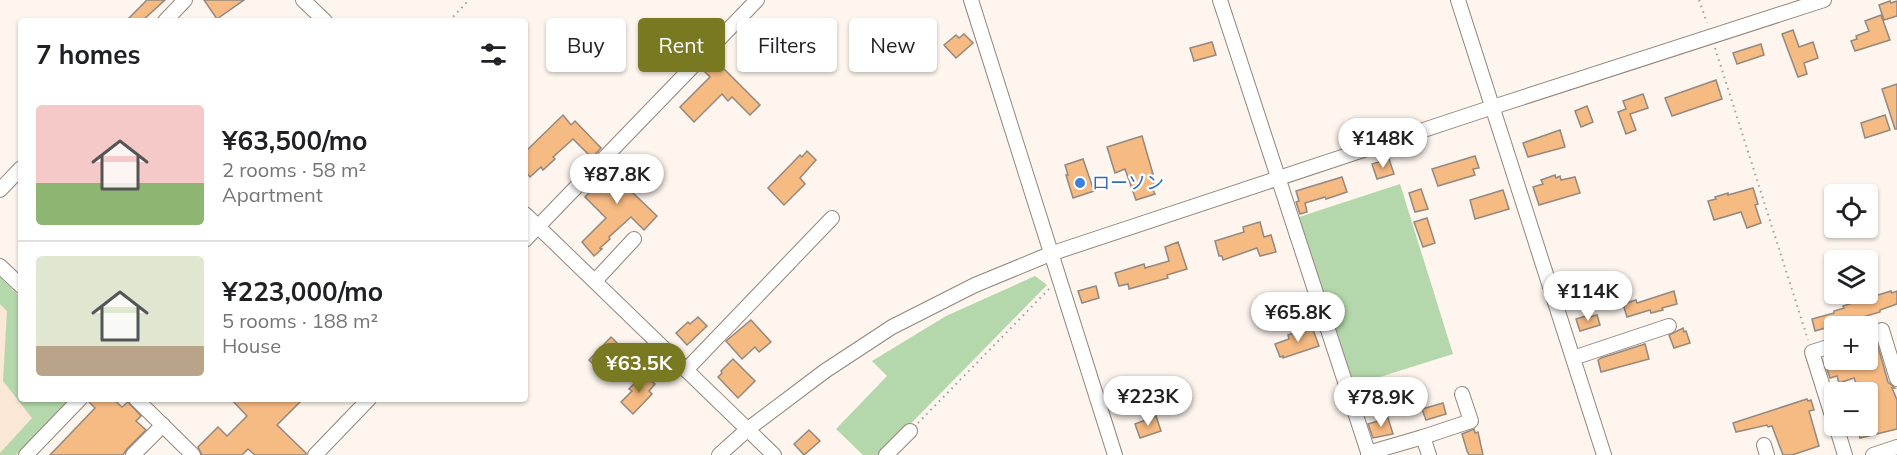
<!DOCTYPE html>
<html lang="en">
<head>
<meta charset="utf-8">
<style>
  :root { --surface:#fff; --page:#f2f2f2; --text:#202124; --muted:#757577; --line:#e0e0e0; --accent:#787921 }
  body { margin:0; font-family:Mulish,"Noto Sans JP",sans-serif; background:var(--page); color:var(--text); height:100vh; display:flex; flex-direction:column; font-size:22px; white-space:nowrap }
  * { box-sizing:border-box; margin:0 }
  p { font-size:20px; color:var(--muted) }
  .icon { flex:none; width:33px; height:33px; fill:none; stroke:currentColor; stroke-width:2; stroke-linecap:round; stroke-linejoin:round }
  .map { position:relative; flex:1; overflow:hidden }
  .drawer { position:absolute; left:18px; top:18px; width:510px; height:384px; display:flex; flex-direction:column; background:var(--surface); border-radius:6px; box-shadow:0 2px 4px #0004 }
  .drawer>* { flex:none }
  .guide { position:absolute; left:546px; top:18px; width:570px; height:54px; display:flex; gap:12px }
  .controls { position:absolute; left:1824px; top:184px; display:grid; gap:12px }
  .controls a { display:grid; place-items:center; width:54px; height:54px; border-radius:6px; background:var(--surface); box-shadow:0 2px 4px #0004; font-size:30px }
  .price { position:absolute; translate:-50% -51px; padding:0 14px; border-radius:21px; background:#fff; color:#222; font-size:20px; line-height:39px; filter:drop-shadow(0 2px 3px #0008) }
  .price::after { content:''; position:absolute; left:50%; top:36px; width:18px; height:14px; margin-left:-9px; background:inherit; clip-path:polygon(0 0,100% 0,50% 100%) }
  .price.current { background:var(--accent); color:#fff }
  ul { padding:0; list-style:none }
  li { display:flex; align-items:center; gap:18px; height:150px; padding:0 18px }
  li+li { border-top:2px solid var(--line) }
  li span { display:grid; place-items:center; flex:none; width:168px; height:120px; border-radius:6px; color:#555 }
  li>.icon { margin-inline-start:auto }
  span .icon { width:72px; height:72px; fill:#fffc; stroke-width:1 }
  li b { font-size:26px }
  h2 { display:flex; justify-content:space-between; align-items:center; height:72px; padding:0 18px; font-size:26px }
  .tag { padding:0 21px; border-radius:6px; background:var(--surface); box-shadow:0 2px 4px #0004; font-size:21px; line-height:54px }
  .tag.current { background:var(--accent); color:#fff }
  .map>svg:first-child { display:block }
  .built { fill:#fbe7d6 }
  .green { fill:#b4d8ab }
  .building { fill:#f6ba83; stroke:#95887e; stroke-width:1.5 }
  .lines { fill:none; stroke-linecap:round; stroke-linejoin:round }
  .minor-casing { stroke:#92867b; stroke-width:16 }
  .path { stroke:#a39c97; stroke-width:2; stroke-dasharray:1.5 4.5; stroke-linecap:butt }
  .minor { stroke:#fff; stroke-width:14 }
  .shop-dot { fill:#3f7fe0; stroke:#fff; stroke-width:2 }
  .labels { text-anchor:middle; stroke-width:4.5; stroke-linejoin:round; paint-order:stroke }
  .shop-label { font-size:18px; fill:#366cbe; stroke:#fff; text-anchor:start }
</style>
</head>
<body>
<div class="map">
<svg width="1897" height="455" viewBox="0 0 1897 455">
  <rect width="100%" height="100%" fill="#fdf5ee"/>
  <polygon class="built" points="0,274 21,294 21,399 76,399 21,455 0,455"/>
  <g class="green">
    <polygon points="1400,184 1453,354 1351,386 1296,218"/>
    <polygon points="1035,276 1047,285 880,455 863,455 836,429 887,376 872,361 946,316"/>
    <polygon points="0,277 21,298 21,399 72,399 16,455 0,455 0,453 32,418 3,381 7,311 0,304"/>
  </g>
  <g class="building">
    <polygon points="147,0 165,0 142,21 126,21"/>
    <polygon points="204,0 244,0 217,19"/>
    <polygon points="1890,1 1891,3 1897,1 1897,16 1884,20 1879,5"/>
    <polygon points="1881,15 1890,40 1855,51 1851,41 1857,39 1856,36 1869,31 1865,21"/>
    <polygon points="1793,30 1799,47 1813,42 1818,58 1804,63 1807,74 1798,77 1782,34"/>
    <polygon points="964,34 973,43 956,58 944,45 956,35 959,38"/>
    <polygon points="1212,42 1216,55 1194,61 1190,48"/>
    <polygon points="1761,44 1764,55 1737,64 1733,53"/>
    <polygon points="715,60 760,105 750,115 732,97 728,101 722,94 694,122 680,107 710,77 704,71"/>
    <polygon points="1716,80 1722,99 1672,116 1665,98"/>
    <polygon points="1897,84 1897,129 1895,129 1882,89"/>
    <polygon points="1643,94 1648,108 1630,114 1636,130 1626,134 1618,112 1626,109 1623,101"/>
    <polygon points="1587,106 1593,122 1581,127 1575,111"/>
    <polygon points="563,115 571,125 575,121 601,148 592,158 573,139 553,157 555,159 543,170 541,167 530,177 525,171 525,152"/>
    <polygon points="1885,115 1890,130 1865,138 1861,123"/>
    <polygon points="1560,130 1565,147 1528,157 1523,143"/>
    <polygon points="1142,136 1153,174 1151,174 1155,187 1152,188 1155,194 1136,200 1125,169 1115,173 1107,147"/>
    <polygon points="807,151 816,160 800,178 805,184 784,205 768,188 800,155 802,157"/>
    <polygon points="1475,156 1479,168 1473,169 1475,175 1438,186 1432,169"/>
    <polygon points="634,158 644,168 627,185 633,191 632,192 657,216 644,230 631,217 609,237 610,239 600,248 602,249 594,256 582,242 606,218 585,197 612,170 614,172 623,163 626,166"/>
    <polygon points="1083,159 1094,191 1073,198 1066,175 1068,175 1065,165"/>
    <polygon points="1389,159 1394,174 1377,179 1372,164"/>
    <polygon points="1555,175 1556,178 1560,176 1561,180 1575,177 1580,193 1539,205 1533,187 1543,184 1541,180"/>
    <polygon points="1342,177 1347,192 1326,199 1325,197 1305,203 1307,212 1300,214 1296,202 1299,201 1296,191"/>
    <polygon points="1753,188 1758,204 1755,205 1761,223 1747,228 1741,212 1714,220 1708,201 1716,199 1715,197 1728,193 1728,195"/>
    <polygon points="1421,189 1428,209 1415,212 1409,193"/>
    <polygon points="1503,190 1509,209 1475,219 1470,200"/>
    <polygon points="1427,218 1435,243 1423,247 1414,222"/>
    <polygon points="1260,222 1264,237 1271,235 1276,252 1260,256 1257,248 1223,260 1222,256 1219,256 1215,241 1244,232 1243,227"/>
    <polygon points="1178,242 1187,269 1167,275 1168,278 1129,289 1128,284 1119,286 1115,273 1144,264 1145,268 1169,261 1165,247"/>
    <polygon points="1096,286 1099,298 1082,303 1078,291"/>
    <polygon points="1674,291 1677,304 1662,308 1663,310 1651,313 1650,310 1627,317 1623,304 1636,300 1637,303"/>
    <polygon points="1891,291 1892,293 1897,291 1897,304 1880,310 1880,312 1815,331 1812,319 1834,313 1834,311 1844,308 1843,306"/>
    <polygon points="1589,315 1589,317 1597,315 1600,325 1580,331 1576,319"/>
    <polygon points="698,317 707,326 687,345 676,333 688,322 690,324"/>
    <polygon points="751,320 771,342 759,352 755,347 742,359 726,341"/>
    <polygon points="1312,327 1319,346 1283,358 1283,356 1280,357 1275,344 1289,339 1288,335"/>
    <polygon points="1683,328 1684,332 1686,331 1690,343 1674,348 1669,335"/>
    <polygon points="611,337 629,355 620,364 616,361 603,374 589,360"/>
    <polygon points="1877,343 1888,382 1895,388 1892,388 1897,400 1897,429 1860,438 1857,427 1868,426 1868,393 1860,393 1854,378 1839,383 1837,376 1830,378 1825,363 1834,360 1868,360 1868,345"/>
    <polygon points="1645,344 1649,359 1601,372 1598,360 1601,358"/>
    <polygon points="733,359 755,381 738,398 718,377 722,373 721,371"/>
    <polygon points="644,374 655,384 649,391 652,394 633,414 621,402 632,391 629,389"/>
    <polygon points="89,399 113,399 122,407 128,402 141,416 136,421 146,430 127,449 123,455 50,455 95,408 89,402"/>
    <polygon points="231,399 303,399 277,425 306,453 306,455 255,455 248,449 242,455 202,455 198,447 218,427 227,436 247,416"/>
    <polygon points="1807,399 1808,401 1811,400 1814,410 1809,411 1819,446 1792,455 1783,455 1772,426 1768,427 1767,425 1736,432 1733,423"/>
    <polygon points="1443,403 1446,414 1426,420 1422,409"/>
    <polygon points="1156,416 1161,431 1140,438 1135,424"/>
    <polygon points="1388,418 1393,434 1373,438 1368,424"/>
    <polygon points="1474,429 1475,433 1478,432 1483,455 1469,455 1467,451 1462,434"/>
    <polygon points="809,430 820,441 804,455 794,444"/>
  </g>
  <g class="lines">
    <defs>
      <g id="minor">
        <polyline points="303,0 325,21"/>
        <polyline points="971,0 1115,455"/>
        <polyline points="1220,0 1369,455"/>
        <polyline points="1458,0 1604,455"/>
        <polyline points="165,21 185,0"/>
        <polyline points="0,190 21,168"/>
        <polyline points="525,214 774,455"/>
        <polyline points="525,240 757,0"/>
        <polyline points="0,266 21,286"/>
        <polyline points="595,281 634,239"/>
        <polyline points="1868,335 1882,330 1897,379"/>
        <polyline points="1834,345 1812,352 1834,422"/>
        <polyline points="1573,358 1669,326"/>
        <polyline points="686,370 832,218"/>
        <polyline points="136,399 193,455"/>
        <polyline points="1836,426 1845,455"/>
        <polyline points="1423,437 1471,421 1462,394"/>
        <polyline points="1764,445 1767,455"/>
        <polyline points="1368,453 1423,437 1429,455"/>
        <polyline points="26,455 80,399"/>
        <polyline points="133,455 163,425"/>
        <polyline points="315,455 369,399"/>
        <polyline points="719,455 748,429 825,371 892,327 975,285 1050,254 1493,107 1824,0"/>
        <polyline points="886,455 910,431"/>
        <polyline points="1873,455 1897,447"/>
      </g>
    </defs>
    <use href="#minor" class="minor-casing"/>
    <g class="path">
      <polyline points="1699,0 1707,23"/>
      <polyline points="449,21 469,0"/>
      <polyline points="1715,48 1808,340"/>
      <polyline points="918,423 1049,289"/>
    </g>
    <use href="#minor" class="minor"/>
  </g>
  <circle class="shop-dot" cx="1080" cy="183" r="6"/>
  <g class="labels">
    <g class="shop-label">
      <text x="1092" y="189">ローソン</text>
    </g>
  </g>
</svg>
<div class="controls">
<a><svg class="icon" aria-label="locate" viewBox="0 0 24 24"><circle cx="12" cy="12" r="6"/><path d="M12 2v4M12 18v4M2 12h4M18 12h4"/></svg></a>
<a><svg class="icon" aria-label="layers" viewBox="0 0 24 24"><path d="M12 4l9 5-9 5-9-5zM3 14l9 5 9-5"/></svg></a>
<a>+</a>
<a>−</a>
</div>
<b class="price" style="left:1383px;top:169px">¥148K</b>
<b class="price" style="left:617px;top:205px">¥87.8K</b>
<b class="price" style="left:1588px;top:322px">¥114K</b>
<b class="price" style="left:1298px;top:343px">¥65.8K</b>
<b class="price current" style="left:639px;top:394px">¥63.5K</b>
<b class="price" style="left:1148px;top:427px">¥223K</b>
<b class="price" style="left:1381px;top:428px">¥78.9K</b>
<div class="guide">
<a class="tag">Buy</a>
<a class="tag current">Rent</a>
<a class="tag">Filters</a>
<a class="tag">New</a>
</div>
<section class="drawer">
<h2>7 homes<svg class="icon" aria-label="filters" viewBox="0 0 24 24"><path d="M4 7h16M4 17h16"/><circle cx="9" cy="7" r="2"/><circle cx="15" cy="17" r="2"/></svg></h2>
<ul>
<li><span style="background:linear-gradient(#f6c9c9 65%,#8fb573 0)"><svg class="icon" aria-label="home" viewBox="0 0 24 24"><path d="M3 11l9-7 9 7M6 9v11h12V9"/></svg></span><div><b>¥63,500/mo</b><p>2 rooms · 58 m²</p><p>Apartment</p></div></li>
<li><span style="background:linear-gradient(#dfe7d0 75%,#b9a48a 0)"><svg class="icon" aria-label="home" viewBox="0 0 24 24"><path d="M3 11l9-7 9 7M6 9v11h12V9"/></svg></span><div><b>¥223,000/mo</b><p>5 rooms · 188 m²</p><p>House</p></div></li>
</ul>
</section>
</div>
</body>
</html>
